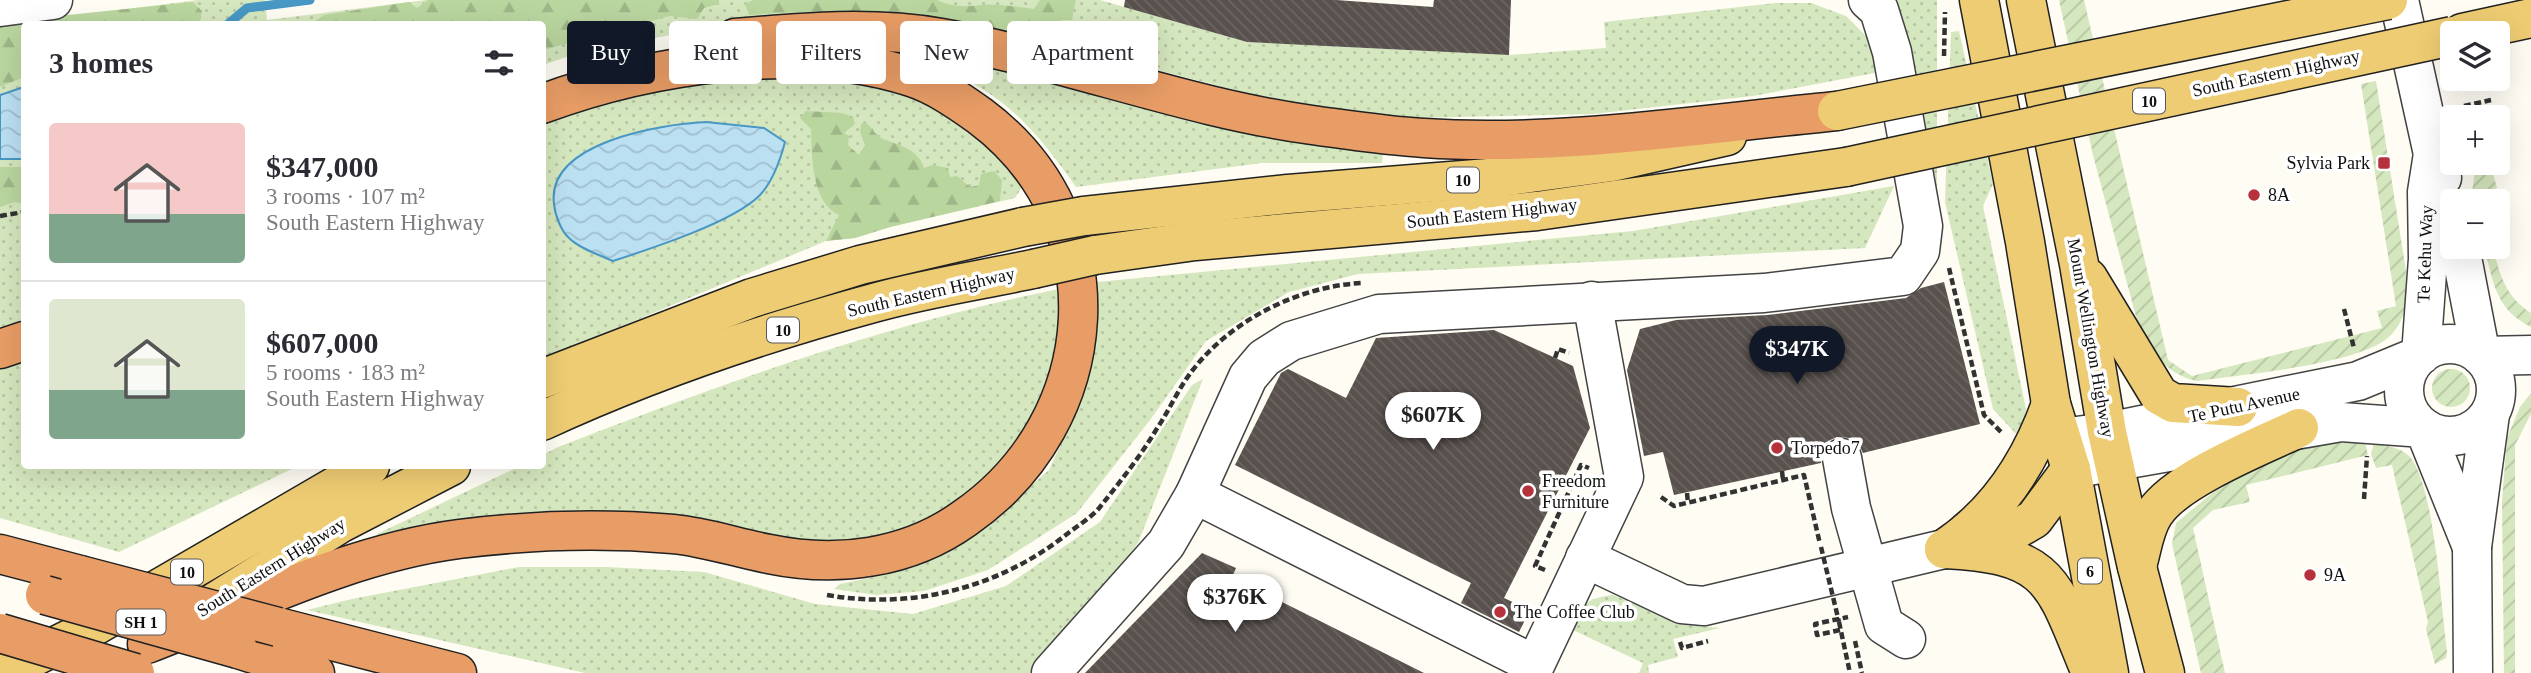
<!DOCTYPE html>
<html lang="en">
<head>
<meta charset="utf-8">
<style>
  :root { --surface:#fff; --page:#f7f7f7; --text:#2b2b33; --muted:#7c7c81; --line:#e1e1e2; --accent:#111827 }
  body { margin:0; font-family:Georgia,serif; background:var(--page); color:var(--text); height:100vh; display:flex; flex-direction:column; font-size:26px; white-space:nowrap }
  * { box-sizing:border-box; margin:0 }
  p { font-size:23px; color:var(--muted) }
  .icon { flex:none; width:38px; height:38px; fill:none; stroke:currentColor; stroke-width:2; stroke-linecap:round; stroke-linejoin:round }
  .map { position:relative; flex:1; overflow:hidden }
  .side { position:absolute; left:21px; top:21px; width:525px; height:448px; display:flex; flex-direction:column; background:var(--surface); border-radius:7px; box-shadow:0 7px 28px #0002 }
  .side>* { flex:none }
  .hud { position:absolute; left:567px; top:21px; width:665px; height:63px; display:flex; gap:14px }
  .tools { position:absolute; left:2440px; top:21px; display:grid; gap:14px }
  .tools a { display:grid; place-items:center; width:70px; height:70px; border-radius:7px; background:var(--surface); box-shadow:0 7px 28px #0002; font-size:35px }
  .price { position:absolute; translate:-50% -60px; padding:0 16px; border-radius:24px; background:#fff; color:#222; font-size:23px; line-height:46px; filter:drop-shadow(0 2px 4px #0008) }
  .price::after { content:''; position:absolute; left:50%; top:42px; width:21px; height:16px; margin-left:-10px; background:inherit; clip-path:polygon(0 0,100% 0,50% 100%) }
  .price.active { background:var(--accent); color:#fff }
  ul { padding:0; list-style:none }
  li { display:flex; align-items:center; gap:21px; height:175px; padding:0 28px }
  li+li { border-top:2px solid var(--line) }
  li span { display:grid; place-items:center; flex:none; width:196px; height:140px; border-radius:7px; color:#555 }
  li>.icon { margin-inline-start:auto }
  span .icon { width:84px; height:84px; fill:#fffc; stroke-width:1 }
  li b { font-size:30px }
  h2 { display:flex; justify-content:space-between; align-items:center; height:84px; padding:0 28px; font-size:30px }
  .pill { padding:0 24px; border-radius:7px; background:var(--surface); box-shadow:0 7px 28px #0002; font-size:24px; line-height:63px }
  .pill.active { background:var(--accent); color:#fff }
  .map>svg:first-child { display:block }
  .grass { fill:url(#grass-dots) }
  .forest { fill:url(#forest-firs) }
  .garden { fill:url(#garden-furrows) }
  .water { fill:url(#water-waves); stroke:#4897c4; stroke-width:2 }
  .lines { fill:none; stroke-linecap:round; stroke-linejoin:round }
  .stream { stroke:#4897c4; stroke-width:9 }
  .building { fill:url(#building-back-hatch) }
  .minor-casing { stroke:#434343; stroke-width:41 }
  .major-casing { stroke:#212121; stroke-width:41 }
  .highway-casing { stroke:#212121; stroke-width:41 }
  .path { stroke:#323232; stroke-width:4.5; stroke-dasharray:7 3.5; stroke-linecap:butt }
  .minor { stroke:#fff; stroke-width:38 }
  .major { stroke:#eecc73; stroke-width:38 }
  .highway { stroke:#e99d66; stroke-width:38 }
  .major-bridge-casing { stroke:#212121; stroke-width:41; stroke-linecap:butt }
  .highway-bridge-casing { stroke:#212121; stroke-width:41; stroke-linecap:butt }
  .path-bridge { stroke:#323232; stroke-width:4.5; stroke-dasharray:7 3.5; stroke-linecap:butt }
  .major-bridge { stroke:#eecc73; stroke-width:38 }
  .highway-bridge { stroke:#e99d66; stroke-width:38 }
  .poi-dot { fill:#b6313c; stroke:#fff; stroke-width:2.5 }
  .labels { text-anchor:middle; stroke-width:7; stroke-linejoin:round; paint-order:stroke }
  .shield { fill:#fff; stroke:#585858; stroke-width:2 }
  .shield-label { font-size:16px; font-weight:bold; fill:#101010 }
  .street-label { font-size:18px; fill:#101010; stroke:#fff }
  .poi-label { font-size:18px; fill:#101010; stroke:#fff; text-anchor:start }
</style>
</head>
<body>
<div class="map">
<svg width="2531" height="673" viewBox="0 0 2531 673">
  <defs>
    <pattern id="grass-dots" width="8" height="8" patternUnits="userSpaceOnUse" patternTransform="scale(1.75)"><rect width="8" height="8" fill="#d5e7be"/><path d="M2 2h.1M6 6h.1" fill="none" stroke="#b6c5a2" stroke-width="1.8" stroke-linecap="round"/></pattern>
    <pattern id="forest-firs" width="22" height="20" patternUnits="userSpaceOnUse" patternTransform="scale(1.75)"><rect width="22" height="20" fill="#bad69f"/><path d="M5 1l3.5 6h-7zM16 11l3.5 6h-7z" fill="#9fb788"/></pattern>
    <pattern id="garden-furrows" width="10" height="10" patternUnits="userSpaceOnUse" patternTransform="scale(1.75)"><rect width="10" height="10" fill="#d5e7be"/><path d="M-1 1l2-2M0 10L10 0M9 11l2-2" fill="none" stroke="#b6c5a2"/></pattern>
    <pattern id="water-waves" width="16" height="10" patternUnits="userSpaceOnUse" patternTransform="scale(1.75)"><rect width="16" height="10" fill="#bbe0f2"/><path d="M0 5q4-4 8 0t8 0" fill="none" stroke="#a0bfce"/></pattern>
    <pattern id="building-back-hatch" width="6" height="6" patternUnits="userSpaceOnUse" patternTransform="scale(1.75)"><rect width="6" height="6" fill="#58514d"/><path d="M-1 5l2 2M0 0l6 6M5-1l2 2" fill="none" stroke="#6b6562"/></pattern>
  </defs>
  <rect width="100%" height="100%" fill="#fefcf3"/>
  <g class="grass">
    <polygon points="198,0 265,0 267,20 426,0 1100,0 1247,42 1509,55 1606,48 1604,22 1776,3 1811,3 1846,16 1873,43 1885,71 1753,96 1593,114 1409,118 1301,107 1052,43 803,23 699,30 587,50 543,65 542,24 24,24 24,319 0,329 0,25"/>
    <polygon points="1894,0 1937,0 1937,206"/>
    <polygon points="1959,31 1993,184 1983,206 2026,409 2024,434 2015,433 1993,409 1945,202 1951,32"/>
    <path d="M902,48L1384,145L1382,163H1262L1076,187C1027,117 988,76 902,60Z"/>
    <polygon points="782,72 900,86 969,120 1027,179 1015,198 890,227 855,238 826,241 543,359 543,121 675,83"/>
    <polygon points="1894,186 1865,248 1358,274 1289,292 1206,341 1150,420 1077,513 988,570 924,591 876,595 834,589 840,584 888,574 977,533 1049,470 1079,405 1096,337 1097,282 1633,231"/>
    <path d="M1064,288V352L1042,414L996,481L924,529L830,550L381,545L377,534L520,466H542L543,455L558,447C724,383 890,322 1064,288Z"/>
    <polygon points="24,357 24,466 298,466 119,552 0,518 0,363"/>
    <polygon points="1203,379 1138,543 1097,599 1030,673 585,673 307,610 352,599 519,567 606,567 704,572 815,604 913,614 1006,586 1100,522 1192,385"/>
    <path d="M1613,595L1687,625L1720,628L1673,639L1678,657L1648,665L1649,673H1639L1643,663L1573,630C1583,604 1583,599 1613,595Z"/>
  </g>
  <g class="forest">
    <polygon points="428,0 719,0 719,4 704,8 697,19 670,16 543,50 542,24 311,24 324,15 409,2 417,8"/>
    <path d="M753,0H937C953,7 965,7 982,5C994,3 1021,7 1034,9L1040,0H1076L1072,20H1061L1063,36L1045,32L1039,38C1004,34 972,23 938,18C874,9 813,10 749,15L745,4Z"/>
    <polygon points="193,2 202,11 199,24 24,24 24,77 0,87 0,22"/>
    <path d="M806,111L842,113L853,117L855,124L844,133L849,136L848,145L859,155L865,145L860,132L861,124L866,123C872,127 876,136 883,139C899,145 918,149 924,168L932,165L948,168L950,177L957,176L970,187L979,185L981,174L994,171L1002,180L1000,201L890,227L855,238L826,241L839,215C811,202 812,156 811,129L800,118Z"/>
    <polygon points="0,167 24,167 24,204 15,202 0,207"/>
  </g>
  <g class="garden">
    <path d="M2059,0H2084L2168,360L2192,376L2382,328L2377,311L2396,306L2361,84L2376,81L2408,284C2407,304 2405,320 2391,335C2362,365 2242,374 2197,381C2163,374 2145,345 2135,313L2093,155Z"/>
    <polygon points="2476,163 2490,163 2497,188 2481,192 2483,201 2471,201"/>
    <path d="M2484,247H2493C2499,274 2506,297 2531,313V327C2495,309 2494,283 2484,247Z"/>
    <circle cx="2451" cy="388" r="19"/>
    <polygon points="2531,393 2531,414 2515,445 2515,673 2504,673 2502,501 2507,438 2520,407"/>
    <polygon points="2333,443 2365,443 2368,455 2246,485 2250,502 2213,510 2193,528 2225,673 2201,673 2172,544 2176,523 2223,484 2277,455"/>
    <path d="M2374,443C2385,446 2400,447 2409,456C2435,483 2441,610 2447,651L2446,658L2435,664L2426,629L2428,622L2392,465L2376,468L2371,454Z"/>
  </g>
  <g class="water">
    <polygon points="24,87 24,159 0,159 0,95"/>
    <path d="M706,122L764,128L785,142C780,161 773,181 760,195C734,222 650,249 613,261C600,255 580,249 569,238C561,231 555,215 554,204C546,142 662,124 706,122Z"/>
  </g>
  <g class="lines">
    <polyline class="stream" points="228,24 247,8 310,0"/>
  </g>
  <g class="building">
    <polygon points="1125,0 1336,0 1433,7 1434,0 1511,0 1509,55 1247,42 1124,7"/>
    <polygon points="1944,282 1980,424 1863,453 1858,443 1850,438 1837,437 1828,441 1822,450 1821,463 1674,495 1663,452 1644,456 1627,370 1640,329 1676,320 1767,315 1906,298 1921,288"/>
    <polygon points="1494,330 1573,366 1590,428 1504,598 1530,610 1519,632 1461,603 1471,583 1235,465 1281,373 1288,369 1346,398 1376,338"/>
    <polygon points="1202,553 1236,568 1233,575 1252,587 1424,673 1085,673"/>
  </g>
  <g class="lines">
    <defs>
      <g id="minor">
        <polyline points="2399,0 2433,154 2442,178"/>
        <polyline points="0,7 53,0"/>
        <polyline points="2460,247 2481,356 2531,355"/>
        <circle cx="2450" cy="390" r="46"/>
        <polyline points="2061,438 2107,432 2358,381 2421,355 2428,259 2427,192 2433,154"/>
        <polyline points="1842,458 1851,508 1884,625 1906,639"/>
        <polyline points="2071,469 2341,422 2424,428 2472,547"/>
        <polyline points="1195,494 1535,665 1624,477 1592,301"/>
        <polyline points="1585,558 1682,604 1704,606 1944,549"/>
        <polyline points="1051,673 1166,544 1195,494 1248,377 1264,358 1291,341 1379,314 1764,293 1903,276 1920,251 1923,226 1892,52 1879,10 1868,0"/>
        <polyline points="2473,673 2472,547 2490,414"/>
      </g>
      <g id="major">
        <polyline points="1979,0 2025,242 2051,404 2071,469 2109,673"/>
        <polyline points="2026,0 2079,264 2107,432 2137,567 2165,673"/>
        <polyline points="2462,33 2531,18"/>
        <polyline points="1084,216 1288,194 1501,177 1612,162 1727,136"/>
        <polyline points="1095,255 1195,241 1537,211 1846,167"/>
        <polyline points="2088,278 2159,395 2173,403 2238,407"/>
        <polyline points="542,379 752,298 860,265 1023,227"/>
        <path d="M542,421C650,371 763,333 877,302C928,288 981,280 1033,269"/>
        <path d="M1944,549C2053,554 2053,582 2091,673"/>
        <path d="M1944,549C1997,514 2030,463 2051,404"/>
        <polyline points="1979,551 2034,519 2071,469"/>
        <path d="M2137,566C2142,550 2144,529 2154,514C2175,480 2262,445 2299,428"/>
        <polyline points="199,612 341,523 451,466"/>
        <polyline points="1,673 86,631 370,466"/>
      </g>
      <g id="highway">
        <path d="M735,38C803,32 873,26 941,38C1066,60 1187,108 1312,125C1349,130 1387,136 1424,138C1559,147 1702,124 1837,111"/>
        <polyline points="0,349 24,341"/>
        <polyline points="0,554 80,575"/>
        <polyline points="278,627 457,673"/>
        <path d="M147,644C248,605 351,553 459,539C531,530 601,528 673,534C706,537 737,548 769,554C837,568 908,559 965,518C1105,421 1121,221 980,116C959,101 936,85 911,77C800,41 650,64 542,104"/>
        <polyline points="238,649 315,673"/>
      </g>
    </defs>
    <use href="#minor" class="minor-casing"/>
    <use href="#major" class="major-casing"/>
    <use href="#highway" class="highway-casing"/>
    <g class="path">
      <polyline points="1944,56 1945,12"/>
      <polyline points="2464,106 2491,100"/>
      <polyline points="0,216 24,212"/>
      <polyline points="1949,268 1984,415 2002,433"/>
      <polyline points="2344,309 2354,348"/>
      <polyline points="1555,358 1558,349 1569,353"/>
      <polyline points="1782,471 1783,480"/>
      <polyline points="1687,493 1688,503"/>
      <polyline points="1661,497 1674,506 1804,475 1820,544"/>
      <polyline points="2364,499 2367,456"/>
      <polyline points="1545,570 1535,566 1581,465 1589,468"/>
      <path d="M827,595C912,610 999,588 1067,534C1077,526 1091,518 1100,507C1119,483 1140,457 1156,430C1169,411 1178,389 1192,371C1231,320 1299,286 1362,283"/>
      <polyline points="1839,622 1850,673"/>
      <polyline points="1840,630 1817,635 1815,624 1848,617"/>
      <polyline points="1855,641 1862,673"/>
      <polyline points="1680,642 1682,648 1708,641"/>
    </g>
    <use href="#minor" class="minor"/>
    <use href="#major" class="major"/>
    <use href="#highway" class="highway"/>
    <defs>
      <g id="major-bridge">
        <polyline points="1837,111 2388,0"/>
        <polyline points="1846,167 2452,36"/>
        <polyline points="1023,227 1084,216"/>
        <polyline points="1033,269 1095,255"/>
      </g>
      <g id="highway-bridge">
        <polyline points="80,575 278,627"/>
        <polyline points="45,595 238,649"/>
        <polyline points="0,633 135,673"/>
      </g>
    </defs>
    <use href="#major-bridge" class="major-bridge-casing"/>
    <use href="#highway-bridge" class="highway-bridge-casing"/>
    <polyline class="path-bridge" points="1821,547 1839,622"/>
    <use href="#major-bridge" class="major-bridge"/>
    <use href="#highway-bridge" class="highway-bridge"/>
  </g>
  <g class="poi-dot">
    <rect x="2377" y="156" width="14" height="14" rx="3.5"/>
    <circle cx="2254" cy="195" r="7"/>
    <circle cx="1777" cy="448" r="7"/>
    <circle cx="1528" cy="491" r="7"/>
    <circle cx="2310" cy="575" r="7"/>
    <circle cx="1500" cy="612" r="7"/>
  </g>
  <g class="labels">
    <g class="shield">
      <rect x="2133" y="88.5" width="32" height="25" rx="5"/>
      <rect x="1447" y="167.5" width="32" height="25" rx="5"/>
      <rect x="767" y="317.5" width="32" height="25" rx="5"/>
      <rect x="2078" y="558.5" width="24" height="25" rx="5"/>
      <rect x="171" y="559.5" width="32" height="25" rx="5"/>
      <rect x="116.5" y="609.5" width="49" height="25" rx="5"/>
    </g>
    <g class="shield-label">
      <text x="2149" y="107">10</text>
      <text x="1463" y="186">10</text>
      <text x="783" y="336">10</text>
      <text x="2090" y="577">6</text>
      <text x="187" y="578">10</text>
      <text x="141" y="628">SH 1</text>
    </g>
    <g class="street-label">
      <text transform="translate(2276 73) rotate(-12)" y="6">South Eastern Highway</text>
      <text transform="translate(1492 213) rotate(-6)" y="6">South Eastern Highway</text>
      <text transform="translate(2425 254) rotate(-88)" y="6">Te Kehu Way</text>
      <text transform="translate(931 292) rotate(-13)" y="6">South Eastern Highway</text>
      <text transform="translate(2091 338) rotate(80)" y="6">Mount Wellington Highway</text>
      <text transform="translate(2244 405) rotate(-12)" y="6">Te Putu Avenue</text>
      <text transform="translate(271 567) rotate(-32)" y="6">South Eastern Highway</text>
    </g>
    <g class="poi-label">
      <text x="2370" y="169" text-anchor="end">Sylvia Park</text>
      <text x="2268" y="201">8A</text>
      <text x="1791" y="454">Torpedo7</text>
      <text x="1542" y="487">Freedom<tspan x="1542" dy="21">Furniture</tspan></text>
      <text x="2324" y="581">9A</text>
      <text x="1514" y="618">The Coffee Club</text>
    </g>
  </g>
</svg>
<div class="tools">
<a><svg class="icon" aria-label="layers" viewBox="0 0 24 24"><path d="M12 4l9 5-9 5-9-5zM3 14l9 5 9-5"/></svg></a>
<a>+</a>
<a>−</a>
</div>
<b class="price active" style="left:1797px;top:386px">$347K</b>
<b class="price" style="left:1433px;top:452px">$607K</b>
<b class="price" style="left:1235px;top:634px">$376K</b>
<div class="hud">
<a class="pill active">Buy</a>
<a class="pill">Rent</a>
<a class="pill">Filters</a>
<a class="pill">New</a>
<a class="pill">Apartment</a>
</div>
<section class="side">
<h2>3 homes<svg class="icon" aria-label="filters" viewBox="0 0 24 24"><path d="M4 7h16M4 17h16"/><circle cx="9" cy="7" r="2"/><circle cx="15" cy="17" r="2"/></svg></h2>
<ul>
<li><span style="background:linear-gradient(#f6c9c9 65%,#7fa58c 0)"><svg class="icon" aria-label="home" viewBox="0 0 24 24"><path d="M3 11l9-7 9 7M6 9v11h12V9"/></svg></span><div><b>$347,000</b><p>3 rooms · 107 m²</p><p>South Eastern Highway</p></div></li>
<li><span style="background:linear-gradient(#dfe7d0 65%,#7fa58c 0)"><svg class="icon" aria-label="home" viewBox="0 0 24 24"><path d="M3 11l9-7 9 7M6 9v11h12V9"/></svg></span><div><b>$607,000</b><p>5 rooms · 183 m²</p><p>South Eastern Highway</p></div></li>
</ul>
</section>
</div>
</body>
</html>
